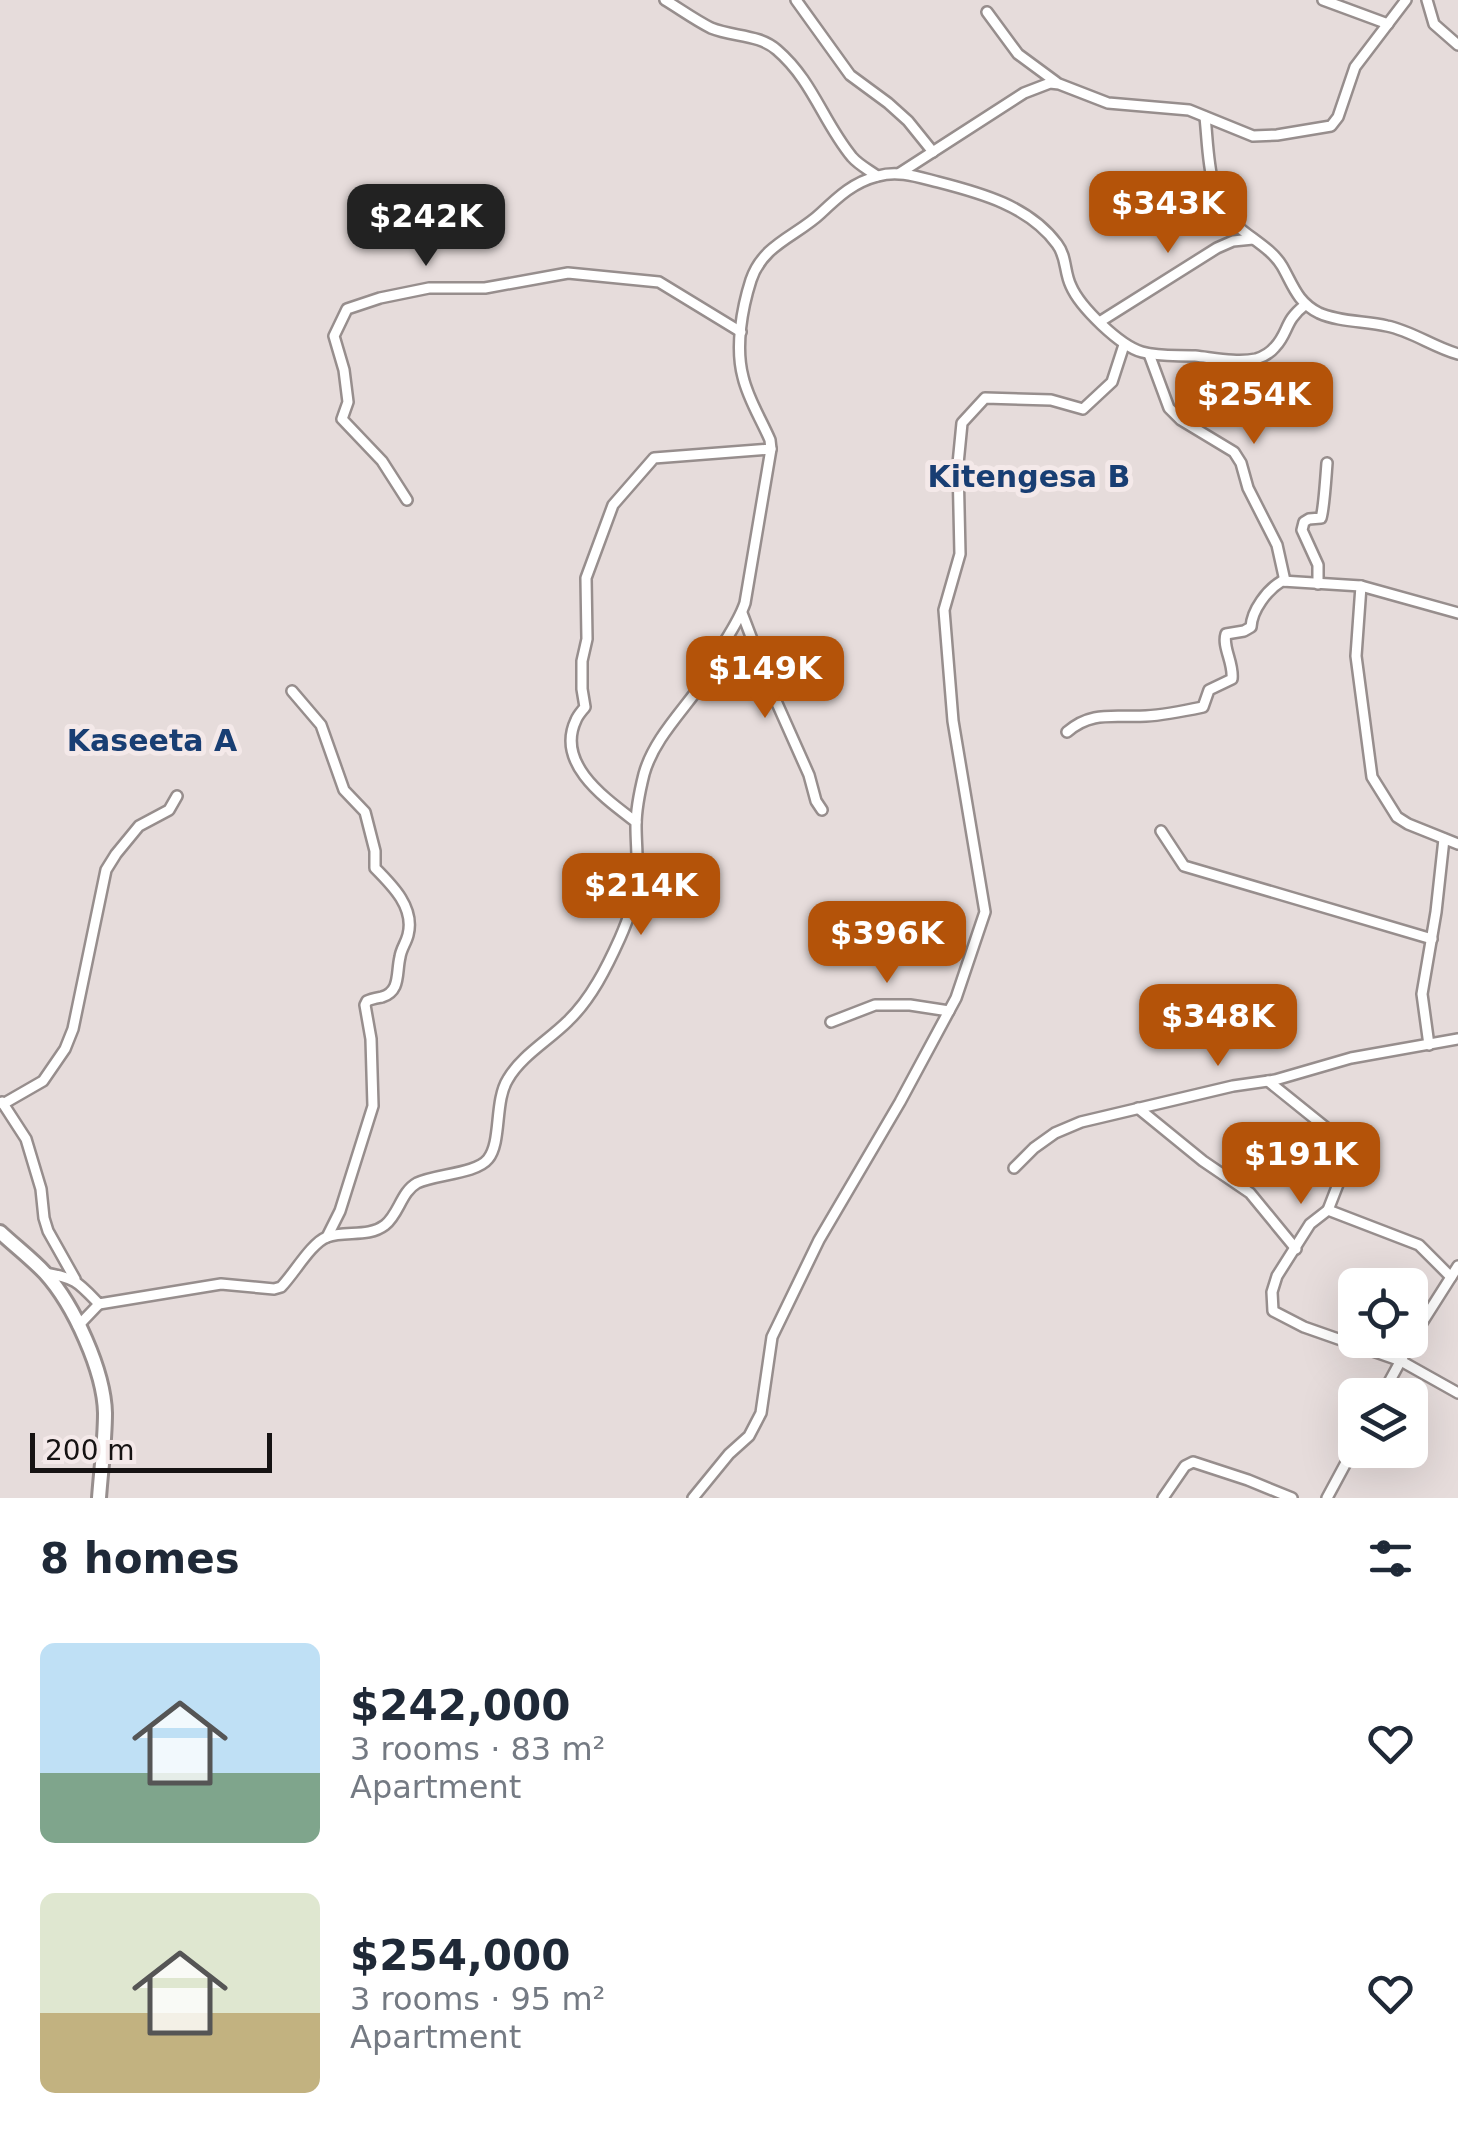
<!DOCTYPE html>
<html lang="en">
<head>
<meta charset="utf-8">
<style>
  :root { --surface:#fff; --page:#f6f6f7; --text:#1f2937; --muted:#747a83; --accent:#b45309 }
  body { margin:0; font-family:"DejaVu Sans",sans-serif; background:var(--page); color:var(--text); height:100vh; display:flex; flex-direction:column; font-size:38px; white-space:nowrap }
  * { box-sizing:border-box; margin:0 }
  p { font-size:32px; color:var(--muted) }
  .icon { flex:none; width:55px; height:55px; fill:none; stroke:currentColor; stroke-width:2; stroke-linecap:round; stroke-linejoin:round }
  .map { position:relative; height:1498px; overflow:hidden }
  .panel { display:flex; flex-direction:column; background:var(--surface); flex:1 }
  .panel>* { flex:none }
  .fabs { position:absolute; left:1338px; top:1268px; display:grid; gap:20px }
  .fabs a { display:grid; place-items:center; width:90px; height:90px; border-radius:15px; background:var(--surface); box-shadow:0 10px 40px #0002; font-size:50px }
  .scale { position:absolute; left:30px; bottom:25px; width:242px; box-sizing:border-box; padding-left:10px; border:5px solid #161313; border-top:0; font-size:28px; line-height:35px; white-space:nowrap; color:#161313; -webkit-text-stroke:8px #f4e9e9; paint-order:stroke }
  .price { position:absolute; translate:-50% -85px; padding:0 22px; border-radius:20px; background:var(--accent); color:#fff; font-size:32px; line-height:65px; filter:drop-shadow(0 2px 5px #0008) }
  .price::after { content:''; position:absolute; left:50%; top:60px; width:30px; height:22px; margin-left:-15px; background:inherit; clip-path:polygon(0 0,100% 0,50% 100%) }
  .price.selected { background:#222; color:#fff }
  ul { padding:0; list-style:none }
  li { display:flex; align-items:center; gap:30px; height:250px; padding:0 40px }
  li span { display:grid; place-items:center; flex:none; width:280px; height:200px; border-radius:15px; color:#555 }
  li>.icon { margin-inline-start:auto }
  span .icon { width:120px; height:120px; fill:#fffc; stroke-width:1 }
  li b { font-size:42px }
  h2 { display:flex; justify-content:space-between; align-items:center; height:120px; padding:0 40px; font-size:42px }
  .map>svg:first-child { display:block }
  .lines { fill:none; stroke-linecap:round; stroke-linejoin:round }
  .street-casing { stroke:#978e8d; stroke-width:14 }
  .secondary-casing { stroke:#978e8d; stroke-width:18 }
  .street { stroke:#fff; stroke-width:9 }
  .secondary { stroke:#fff; stroke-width:12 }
  .labels { text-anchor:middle; stroke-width:10; stroke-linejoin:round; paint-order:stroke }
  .quarter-label { font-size:30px; font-weight:bold; fill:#183e73; stroke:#f4e9e9 }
</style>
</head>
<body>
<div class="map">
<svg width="1458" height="1498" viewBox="0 0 1458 1498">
  <rect width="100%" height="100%" fill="#e6dcdb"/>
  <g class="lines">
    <defs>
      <g id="street">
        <path d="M665,0C680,9 695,20 711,28C733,37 759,34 777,50C813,81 823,122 852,157C859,165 869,170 877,176"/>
        <polyline points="796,0 850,75 888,103 908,121 933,152"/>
        <polyline points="1323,0 1388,24"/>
        <polyline points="1427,0 1434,24 1458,45"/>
        <polyline points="987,12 1018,54 1056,82"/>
        <path d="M1205,117C1209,153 1207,198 1236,225C1250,238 1272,249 1282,266C1293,285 1297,302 1319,313C1339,322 1365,321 1387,326C1412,331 1433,347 1458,354"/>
        <polyline points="900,173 1024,93 1050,83 1059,84 1108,103 1189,110 1253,136 1277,135 1331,126 1338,117 1355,67 1406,0"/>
        <polyline points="1101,321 1217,248 1233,241 1253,239"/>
        <polyline points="1149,354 1169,408 1181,420 1234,452 1241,463 1248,488 1277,545 1285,581"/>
        <polyline points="407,500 382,461 342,419 348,402 344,370 334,336 347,309 380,298 429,288 485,288 568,273 659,282 741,332"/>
        <path d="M1318,584V565L1302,530L1304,522L1309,519L1321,518C1324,509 1326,475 1327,463"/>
        <polyline points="1361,586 1356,656 1372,777 1397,817 1408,824 1458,844"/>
        <polyline points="742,613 772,692 809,775 816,801 822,810"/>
        <path d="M292,691L321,725L344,790L365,812L375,851V868C393,886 415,908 408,935C406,943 401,949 400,957C396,973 401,991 382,997C377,998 371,999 367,1001L365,1005L371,1039L373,1106L340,1211L327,1237"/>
        <path d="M1067,732C1092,710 1115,718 1146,716C1165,715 1184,711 1203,707L1209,690L1232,679C1234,663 1222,647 1226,634L1244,631L1251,627C1252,610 1267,590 1282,581L1361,586L1458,613"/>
        <path d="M636,822C606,799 555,764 576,720C578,715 582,711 585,707L582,689V661L587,639L586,578L613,505L654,458L771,449"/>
        <polyline points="1161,831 1184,866 1432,939"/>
        <polyline points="831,1022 875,1005 910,1005 949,1011"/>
        <polyline points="1429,1045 1422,994 1436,912 1444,839"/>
        <polyline points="1268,1081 1340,1139 1349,1156 1328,1210"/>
        <polyline points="2,1102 26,1139 41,1189 44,1218 48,1231 75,1279"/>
        <polyline points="3,1104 43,1081 65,1049 73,1029 106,870 116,854 139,826 169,810 177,796"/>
        <polyline points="1138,1108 1203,1161 1250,1193 1296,1249"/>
        <polyline points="1014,1168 1034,1148 1055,1133 1081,1122 1233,1086 1275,1080 1351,1058 1458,1039"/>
        <path d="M45,1273C76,1278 78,1282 99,1304L221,1284L274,1289L281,1287C294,1274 311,1243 327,1237C346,1230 368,1238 385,1225C399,1214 401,1192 417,1183C435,1174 476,1174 488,1159C502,1142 494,1101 508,1079C521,1056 549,1040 568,1021C591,999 607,967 620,938C627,922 634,905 636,887C639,867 636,847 636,826C636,810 640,790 644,774C654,738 685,709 705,679C715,651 736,630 745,603L771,449L770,440C761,419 748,399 743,377C735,347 742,308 751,280C763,244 797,236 821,213C839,196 854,182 878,176C898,170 918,177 938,182C981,193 1029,206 1057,244C1067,257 1064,272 1071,286C1080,307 1120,346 1142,352C1160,357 1177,355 1195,356C1214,358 1237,363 1256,359C1263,357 1270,353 1275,347C1289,332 1284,321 1305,305"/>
        <polyline points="1451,1277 1419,1245 1328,1210 1310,1224 1277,1276 1272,1292 1273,1311 1304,1327 1401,1361 1458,1393"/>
        <polyline points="78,1326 99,1304"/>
        <polyline points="1382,1395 1418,1329 1458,1266"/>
        <polyline points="693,1498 729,1454 749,1436 761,1413 772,1337 819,1240 900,1102 956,998 985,912 953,721 944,610 960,554 958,464 962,423 985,398 1051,400 1083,409 1112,382 1124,345"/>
        <polyline points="1163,1498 1185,1466 1193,1462 1248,1480 1292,1498"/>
        <polyline points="1327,1498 1355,1446"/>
      </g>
      <path id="secondary" d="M0,1232C15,1246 32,1259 45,1273C74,1305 104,1371 105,1413C105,1441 101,1470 99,1498"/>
    </defs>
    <use href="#street" class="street-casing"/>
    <use href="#secondary" class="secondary-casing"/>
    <use href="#street" class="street"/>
    <use href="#secondary" class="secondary"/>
  </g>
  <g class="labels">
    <g class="quarter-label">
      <text x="1029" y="487">Kitengesa B</text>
      <text x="152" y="751">Kaseeta A</text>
    </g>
  </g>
</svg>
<div class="fabs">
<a><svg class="icon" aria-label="locate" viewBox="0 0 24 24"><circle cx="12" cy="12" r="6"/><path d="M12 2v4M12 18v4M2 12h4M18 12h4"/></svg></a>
<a><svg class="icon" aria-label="layers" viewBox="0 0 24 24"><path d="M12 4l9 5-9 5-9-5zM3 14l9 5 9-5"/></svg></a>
</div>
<div class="scale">200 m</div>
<b class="price" style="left:1168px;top:256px">$343K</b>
<b class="price selected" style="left:426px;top:269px">$242K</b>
<b class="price" style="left:1254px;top:447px">$254K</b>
<b class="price" style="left:765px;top:721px">$149K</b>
<b class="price" style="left:641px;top:938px">$214K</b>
<b class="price" style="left:887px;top:986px">$396K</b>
<b class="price" style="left:1218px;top:1069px">$348K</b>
<b class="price" style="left:1301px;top:1207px">$191K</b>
</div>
<section class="panel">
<h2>8 homes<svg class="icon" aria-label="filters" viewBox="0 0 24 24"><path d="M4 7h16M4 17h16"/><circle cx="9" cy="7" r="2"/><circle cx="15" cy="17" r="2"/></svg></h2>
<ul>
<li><span style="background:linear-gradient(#bfe0f5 65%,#7fa58c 0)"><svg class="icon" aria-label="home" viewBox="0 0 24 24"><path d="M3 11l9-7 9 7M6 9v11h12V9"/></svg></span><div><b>$242,000</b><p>3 rooms · 83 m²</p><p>Apartment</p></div><svg class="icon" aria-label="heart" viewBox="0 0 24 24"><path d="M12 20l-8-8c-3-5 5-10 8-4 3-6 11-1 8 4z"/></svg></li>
<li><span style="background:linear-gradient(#dfe7d0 60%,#c2b280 0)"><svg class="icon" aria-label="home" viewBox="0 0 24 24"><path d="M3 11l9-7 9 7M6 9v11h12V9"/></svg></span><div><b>$254,000</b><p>3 rooms · 95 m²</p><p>Apartment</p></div><svg class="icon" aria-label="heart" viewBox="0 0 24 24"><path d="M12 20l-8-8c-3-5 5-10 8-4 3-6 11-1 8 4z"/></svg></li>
</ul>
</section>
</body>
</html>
